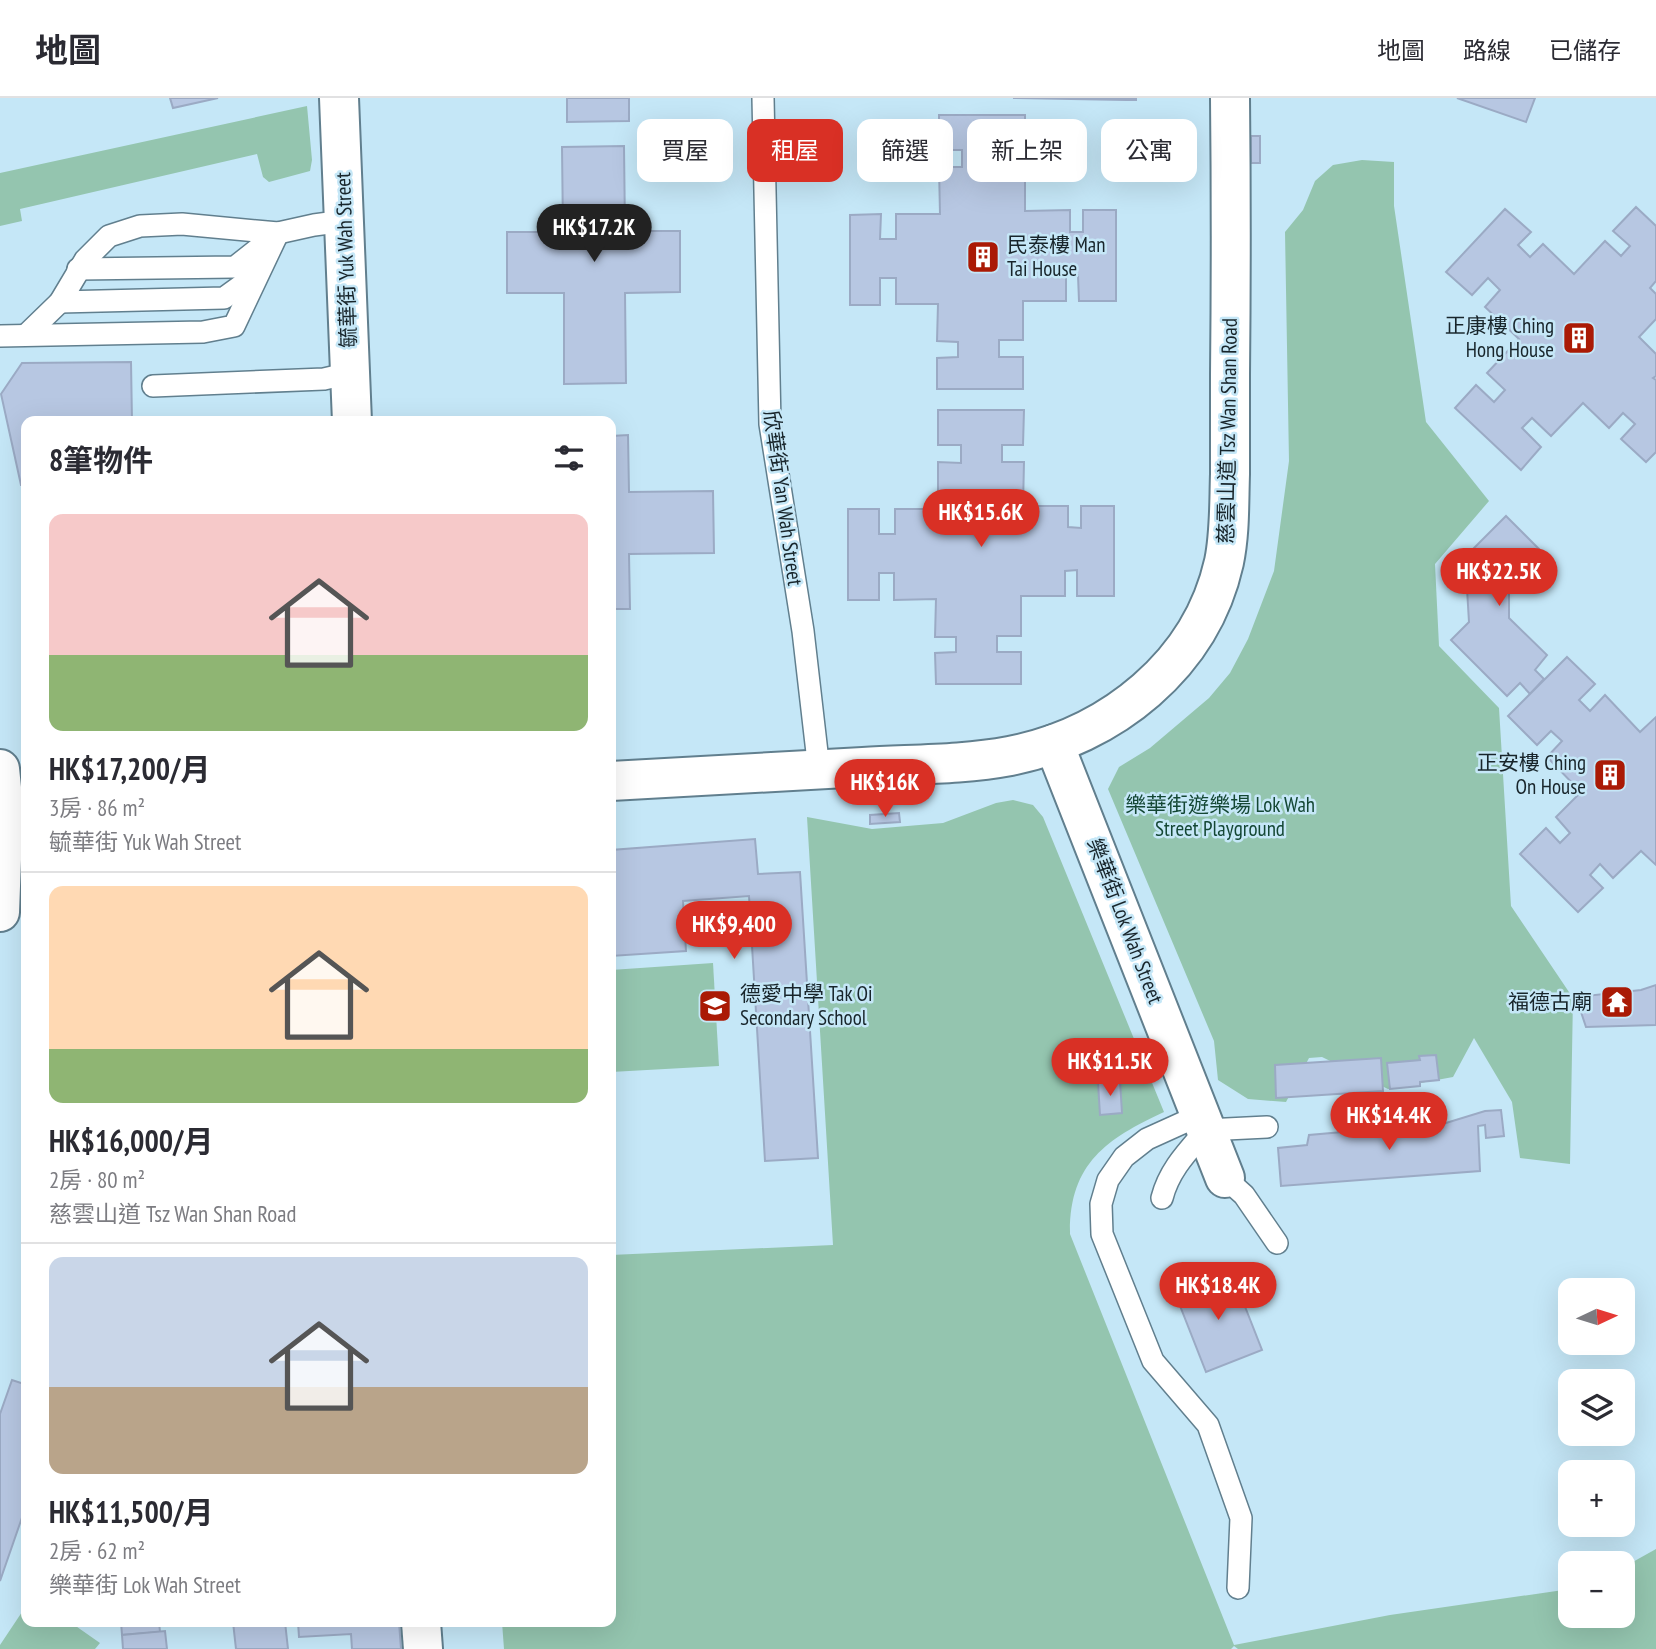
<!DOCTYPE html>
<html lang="zh-TW">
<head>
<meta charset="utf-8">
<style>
  :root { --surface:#fff; --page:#f7f7f7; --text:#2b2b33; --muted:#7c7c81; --line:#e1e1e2; --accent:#d93025 }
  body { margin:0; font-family:"PT Sans Narrow","Noto Sans TC",sans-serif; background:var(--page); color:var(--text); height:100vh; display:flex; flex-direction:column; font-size:26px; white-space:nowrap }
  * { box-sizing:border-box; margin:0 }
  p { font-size:23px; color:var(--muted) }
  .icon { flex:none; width:38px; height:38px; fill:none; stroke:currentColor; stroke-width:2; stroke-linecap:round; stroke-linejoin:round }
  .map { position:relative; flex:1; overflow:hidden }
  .drawer { position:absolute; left:21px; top:318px; width:595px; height:1211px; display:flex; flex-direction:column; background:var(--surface); border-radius:14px; box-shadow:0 7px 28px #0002 }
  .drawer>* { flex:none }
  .hud { position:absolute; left:637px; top:21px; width:665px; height:63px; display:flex; gap:14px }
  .needle { width:46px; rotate:86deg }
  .controls { position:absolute; left:1558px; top:1180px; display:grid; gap:14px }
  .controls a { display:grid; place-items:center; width:77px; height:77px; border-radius:14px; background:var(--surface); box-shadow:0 7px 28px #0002; font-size:35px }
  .price { position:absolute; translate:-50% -60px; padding:0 16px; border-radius:24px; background:var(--accent); color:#fff; font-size:23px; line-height:46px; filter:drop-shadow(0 2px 4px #0008) }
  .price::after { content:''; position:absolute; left:50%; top:42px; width:21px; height:16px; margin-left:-10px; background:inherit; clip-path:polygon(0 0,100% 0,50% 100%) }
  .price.on { background:#222; color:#fff }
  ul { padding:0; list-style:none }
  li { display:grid; align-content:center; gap:14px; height:371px; padding:0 28px }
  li+li { border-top:2px solid var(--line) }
  li span { display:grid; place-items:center; height:217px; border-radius:14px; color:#555 }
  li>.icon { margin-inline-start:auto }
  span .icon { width:126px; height:126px; fill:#fffc; stroke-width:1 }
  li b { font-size:30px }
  h2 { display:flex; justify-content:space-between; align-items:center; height:84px; padding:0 28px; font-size:30px }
  .tag { padding:0 24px; border-radius:14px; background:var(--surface); box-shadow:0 7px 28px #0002; font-size:24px; line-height:63px }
  .tag.on { background:var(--accent); color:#fff }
  header { display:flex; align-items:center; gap:42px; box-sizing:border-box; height:98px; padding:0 35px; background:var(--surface); border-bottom:2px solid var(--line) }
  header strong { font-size:33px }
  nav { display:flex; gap:38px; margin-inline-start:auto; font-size:24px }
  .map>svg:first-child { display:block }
  .green { fill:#94c5af }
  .building { fill:#b7c7e2; stroke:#9baac4; stroke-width:2 }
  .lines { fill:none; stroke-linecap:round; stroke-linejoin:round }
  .service-casing { stroke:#617f8e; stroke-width:24 }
  .minor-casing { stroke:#617f8e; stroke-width:42 }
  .secondary-casing { stroke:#617f8e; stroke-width:42 }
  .service { stroke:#fff; stroke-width:21 }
  .minor { stroke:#fff; stroke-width:38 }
  .secondary { stroke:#fff; stroke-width:38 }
  .labels { text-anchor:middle; stroke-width:5; stroke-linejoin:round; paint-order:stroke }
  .poi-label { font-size:21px; fill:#18252b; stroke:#c5e7f7; text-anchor:end }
  .street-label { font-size:21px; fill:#18252b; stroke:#c5e7f7 }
  .park-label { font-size:21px; fill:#144734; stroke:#c5e7f7 }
</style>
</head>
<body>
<header>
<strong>地圖</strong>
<nav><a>地圖</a><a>路線</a><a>已儲存</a></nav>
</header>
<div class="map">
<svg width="1656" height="1551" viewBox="0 0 1656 1551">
  <rect width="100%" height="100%" fill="#c5e7f7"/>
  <g class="green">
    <polygon points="307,8 312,62 310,73 269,84 263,79 257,56 20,111 22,123 0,128 0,75"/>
    <polygon points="1362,62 1394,64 1394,108 1426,324 1489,403 1435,466 1439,548 1499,610 1511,808 1573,900 1570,1066 1520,1060 1512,1004 1474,940 1453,979 1388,991 1322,959 1309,960 1286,1004 1248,1001 1218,982 1214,943 1108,691 1119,669 1150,650 1209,600 1230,575 1248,541 1274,473 1289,363 1285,134 1303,112 1315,83 1333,67"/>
    <path d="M1013,702L1033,707L1043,719L1164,1014C1106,1041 1069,1066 1070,1136L1234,1547L1390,1517L1570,1491V1517H1622V1470L1656,1451V1551H1238L1234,1548L1231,1551H504L502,1524H611V1157L833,1147L807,719L872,731L943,725L996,705Z"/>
    <polygon points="713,865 719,968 611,974 611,872"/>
    <polygon points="26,1508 26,1524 70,1524 100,1545 95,1551 0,1551 0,1547"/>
  </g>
  <g class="building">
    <polygon points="170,0 218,0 173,10"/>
    <polygon points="567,0 629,0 629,23 567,24"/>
    <polygon points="1013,0 1136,0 1136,2 1126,2"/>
    <polygon points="1457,0 1535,0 1526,24"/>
    <polygon points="939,17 1025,17 1025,52 1003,51 1003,69 1025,68 1025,113 1070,112 1070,134 1083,134 1083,112 1116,112 1116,203 1079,203 1078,177 1066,177 1066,203 1023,203 1023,242 999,242 999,259 1023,259 1023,291 937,291 937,260 958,259 958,244 937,243 938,206 896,206 896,180 880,180 880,207 850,207 850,117 881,116 880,141 896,141 896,116 940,116 939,69 962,69 962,52 939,52"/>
    <rect x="1251" y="38" width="9" height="27"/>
    <polygon points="624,48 625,133 680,133 680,194 625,195 626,285 564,286 564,195 507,195 507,134 563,134 562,49"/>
    <polygon points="1636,109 1656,128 1656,183 1650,190 1656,196 1656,221 1639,239 1656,256 1656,278 1653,280 1656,282 1656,354 1646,364 1621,341 1635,326 1623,315 1609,330 1583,305 1551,338 1532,320 1522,330 1541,349 1521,372 1455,310 1476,287 1494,304 1505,292 1487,275 1519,241 1485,209 1500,192 1488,180 1472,197 1446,174 1505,111 1531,134 1518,147 1530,159 1543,146 1574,176 1605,143 1621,158 1630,148 1613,133"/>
    <polygon points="131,264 132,324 26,324 26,387 21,387 1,296 22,265"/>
    <polygon points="938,312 1024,312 1023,347 1002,347 1002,364 1024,364 1023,408 1068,408 1068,429 1081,430 1081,408 1114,408 1114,498 1077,498 1077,472 1065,473 1065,498 1021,498 1021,538 997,538 997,554 1021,554 1021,586 936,586 935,555 956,554 956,539 935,539 936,501 894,502 894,475 879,475 879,502 848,502 848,411 879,411 879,436 895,436 895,411 938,411 938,364 961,365 961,347 938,347"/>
    <polygon points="628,337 629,394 713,393 714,455 629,456 630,511 611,511 611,338"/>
    <polygon points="1506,418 1546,458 1509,494 1509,520 1547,557 1535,572 1544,581 1530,596 1520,585 1507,598 1451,542 1469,524 1467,491 1451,473"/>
    <polygon points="1567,559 1595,586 1579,602 1590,613 1605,597 1640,634 1656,619 1656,767 1641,753 1613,780 1600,766 1590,777 1603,790 1578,814 1520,756 1546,730 1560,745 1570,735 1556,719 1581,694 1547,659 1562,643 1551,633 1537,647 1508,618"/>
    <polygon points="899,715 900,724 870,726 870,717"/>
    <polygon points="755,741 758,776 800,774 818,1060 765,1063 749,798 683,803 686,853 611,858 611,752"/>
    <polygon points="1656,887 1656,927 1586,929 1576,899 1641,892"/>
    <polygon points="1436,957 1439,982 1420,984 1420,988 1390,991 1387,965 1420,962 1419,958"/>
    <polygon points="1381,960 1383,993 1276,1000 1275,967"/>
    <polygon points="1120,983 1122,1015 1100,1017 1098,985"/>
    <polygon points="1501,1012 1504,1038 1486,1040 1485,1027 1478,1028 1480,1073 1281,1088 1278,1050 1307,1047 1309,1037 1446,1025 1485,1013"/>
    <polygon points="1231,1173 1262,1252 1206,1274 1175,1195"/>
    <polygon points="26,1278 26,1408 0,1483 0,1316 12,1282 24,1286"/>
    <polygon points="121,1524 159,1524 160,1534 122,1537"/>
    <polygon points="233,1524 285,1524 288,1551 236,1551"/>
    <polygon points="298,1524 399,1524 401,1551 352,1551 351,1536 299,1539"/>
    <polygon points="165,1533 167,1551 123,1551 122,1537"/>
  </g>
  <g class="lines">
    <defs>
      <g id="service">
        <polyline points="763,0 770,326 803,533 819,672"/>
        <polyline points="78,171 235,169 273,139"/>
        <polyline points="60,204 224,200 242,187 252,172"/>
        <polyline points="27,236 60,204 85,162 109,138 140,128 182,126 278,135 314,127 344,123"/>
        <polyline points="0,238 203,234 234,228 278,135"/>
        <polyline points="153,288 324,281 350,275"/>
        <polyline points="1200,1017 1147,1041 1124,1059 1108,1082 1101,1106 1102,1136 1153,1263 1208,1327 1241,1420 1238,1490"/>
        <polyline points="1225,1080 1244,1097 1277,1145"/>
        <path d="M1162,1100C1169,1072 1188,1053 1206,1032L1267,1029"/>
      </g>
      <g id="minor">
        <polyline points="339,0 352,324"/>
        <polyline points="1054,646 1225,1080"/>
        <polyline points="421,1524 423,1551"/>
      </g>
      <g id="secondary">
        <polyline points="0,671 4,709 0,814"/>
        <path d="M611,683C695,679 779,674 863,669C911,666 962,667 1010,658C1111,638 1201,567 1224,464C1230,435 1229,406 1230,376C1230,343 1230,310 1230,276C1231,184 1231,92 1230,0"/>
      </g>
    </defs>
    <use href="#service" class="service-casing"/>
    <use href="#minor" class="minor-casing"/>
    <use href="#secondary" class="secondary-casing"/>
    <use href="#service" class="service"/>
    <use href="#minor" class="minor"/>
    <use href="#secondary" class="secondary"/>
  </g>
  <defs>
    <symbol id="building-square" viewBox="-11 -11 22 22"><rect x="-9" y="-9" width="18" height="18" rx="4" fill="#aa1a05" stroke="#c5e7f7"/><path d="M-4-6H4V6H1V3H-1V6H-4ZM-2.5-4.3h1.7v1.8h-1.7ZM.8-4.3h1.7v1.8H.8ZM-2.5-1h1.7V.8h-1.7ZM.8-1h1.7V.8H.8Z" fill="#fff"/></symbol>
    <symbol id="temple-square" viewBox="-11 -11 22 22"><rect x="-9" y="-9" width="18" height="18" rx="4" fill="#aa1a05" stroke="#c5e7f7"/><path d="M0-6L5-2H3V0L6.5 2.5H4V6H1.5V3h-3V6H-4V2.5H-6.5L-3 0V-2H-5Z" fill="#fff"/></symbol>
    <symbol id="school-square" viewBox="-11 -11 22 22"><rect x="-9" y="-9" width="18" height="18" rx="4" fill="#aa1a05" stroke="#c5e7f7"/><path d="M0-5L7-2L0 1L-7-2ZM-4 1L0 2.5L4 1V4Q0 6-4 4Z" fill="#fff"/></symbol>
  </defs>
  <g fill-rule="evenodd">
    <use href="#building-square" x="964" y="140" width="38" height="38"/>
    <use href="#building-square" x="1560" y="221" width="38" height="38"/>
    <use href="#building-square" x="1591" y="658" width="38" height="38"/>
    <use href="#temple-square" x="1598" y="885" width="38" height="38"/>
    <use href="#school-square" x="696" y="889" width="38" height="38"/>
  </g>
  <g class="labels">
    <g class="poi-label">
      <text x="1007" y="154" text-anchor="start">民泰樓 Man<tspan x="1007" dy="24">Tai House</tspan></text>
      <text x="1554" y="235">正康樓 Ching<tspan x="1554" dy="24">Hong House</tspan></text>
      <text x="1586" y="672">正安樓 Ching<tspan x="1586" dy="24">On House</tspan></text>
      <text x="740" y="903" text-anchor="start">德愛中學 Tak Oi<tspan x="740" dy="24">Secondary School</tspan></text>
      <text x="1592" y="911">福德古廟</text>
    </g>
    <g class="street-label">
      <text transform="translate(346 162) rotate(-92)" y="7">毓華街 Yuk Wah Street</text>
      <text transform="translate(1228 333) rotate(-89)" y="7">慈雲山道 Tsz Wan Shan Road</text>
      <text transform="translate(783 400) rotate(82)" y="7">欣華街 Yan Wah Street</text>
      <text transform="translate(1125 823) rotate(69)" y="7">樂華街 Lok Wah Street</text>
    </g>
    <g class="park-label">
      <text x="1220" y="714">樂華街遊樂場 Lok Wah<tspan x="1220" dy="24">Street Playground</tspan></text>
    </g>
  </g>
</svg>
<div class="controls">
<a><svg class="needle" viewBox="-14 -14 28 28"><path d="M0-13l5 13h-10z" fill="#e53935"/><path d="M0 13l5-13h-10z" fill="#7c7c81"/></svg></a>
<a><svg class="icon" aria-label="layers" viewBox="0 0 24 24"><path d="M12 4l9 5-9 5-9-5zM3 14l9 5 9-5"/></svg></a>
<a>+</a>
<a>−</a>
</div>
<b class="price on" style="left:594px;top:166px">HK$17.2K</b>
<b class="price" style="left:981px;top:451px">HK$15.6K</b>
<b class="price" style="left:1499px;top:510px">HK$22.5K</b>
<b class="price" style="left:885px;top:721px">HK$16K</b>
<b class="price" style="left:734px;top:863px">HK$9,400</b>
<b class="price" style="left:1110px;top:1000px">HK$11.5K</b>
<b class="price" style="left:1389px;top:1054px">HK$14.4K</b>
<b class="price" style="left:1218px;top:1224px">HK$18.4K</b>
<div class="hud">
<a class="tag">買屋</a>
<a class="tag on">租屋</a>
<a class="tag">篩選</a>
<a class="tag">新上架</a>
<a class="tag">公寓</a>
</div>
<section class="drawer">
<h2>8筆物件<svg class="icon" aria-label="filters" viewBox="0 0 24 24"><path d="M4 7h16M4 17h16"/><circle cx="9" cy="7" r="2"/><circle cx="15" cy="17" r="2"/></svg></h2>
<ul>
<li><span style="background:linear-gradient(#f6c9c9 65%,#8fb573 0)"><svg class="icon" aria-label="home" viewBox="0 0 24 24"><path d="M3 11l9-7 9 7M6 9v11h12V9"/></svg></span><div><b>HK$17,200/月</b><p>3房 · 86 m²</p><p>毓華街 Yuk Wah Street</p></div></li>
<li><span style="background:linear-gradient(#ffd9b3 75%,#8fb573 0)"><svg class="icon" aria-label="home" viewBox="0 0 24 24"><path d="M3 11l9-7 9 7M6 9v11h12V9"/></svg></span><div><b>HK$16,000/月</b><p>2房 · 80 m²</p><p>慈雲山道 Tsz Wan Shan Road</p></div></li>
<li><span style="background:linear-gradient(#c9d6e8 60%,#b9a48a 0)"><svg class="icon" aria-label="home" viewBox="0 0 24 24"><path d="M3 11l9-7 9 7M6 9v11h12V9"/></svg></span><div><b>HK$11,500/月</b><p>2房 · 62 m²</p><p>樂華街 Lok Wah Street</p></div></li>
</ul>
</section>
</div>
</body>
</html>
